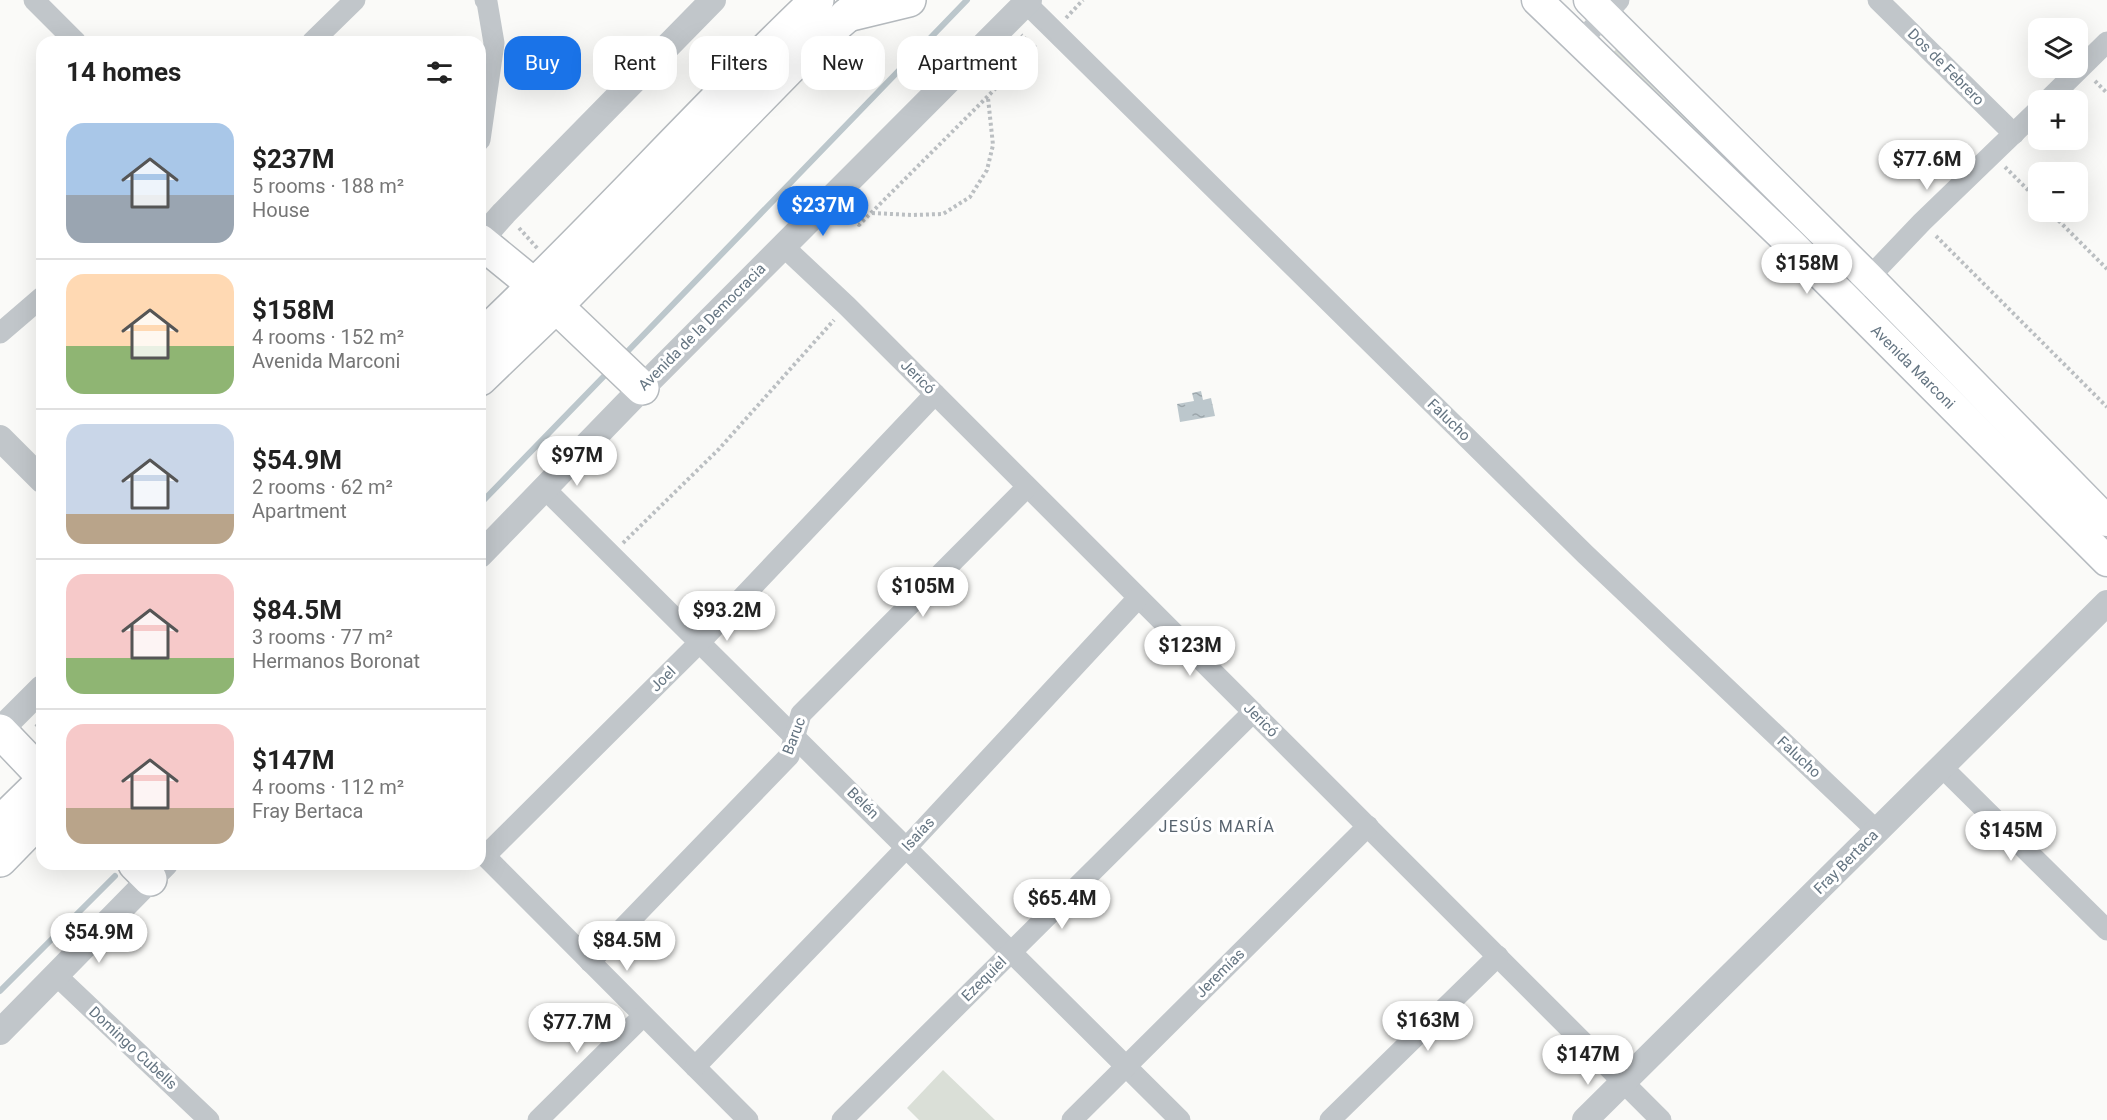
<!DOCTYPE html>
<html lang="en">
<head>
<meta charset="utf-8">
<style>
  :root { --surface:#fff; --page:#f2f2f2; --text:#222; --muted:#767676; --line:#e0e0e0; --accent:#1a73e8 }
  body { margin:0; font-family:Roboto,sans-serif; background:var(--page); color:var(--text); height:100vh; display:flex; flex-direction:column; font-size:22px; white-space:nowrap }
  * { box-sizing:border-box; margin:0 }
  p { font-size:20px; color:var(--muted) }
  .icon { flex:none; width:33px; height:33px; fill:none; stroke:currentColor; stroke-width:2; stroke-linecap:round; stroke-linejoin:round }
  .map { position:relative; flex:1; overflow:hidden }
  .drawer { position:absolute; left:36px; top:36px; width:450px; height:834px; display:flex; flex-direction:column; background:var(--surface); border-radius:18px; box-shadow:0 6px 24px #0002 }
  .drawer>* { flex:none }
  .hud { position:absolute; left:504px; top:36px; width:570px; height:54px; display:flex; gap:12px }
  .tools { position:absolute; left:2028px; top:18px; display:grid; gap:12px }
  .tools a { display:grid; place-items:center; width:60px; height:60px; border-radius:12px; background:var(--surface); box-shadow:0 6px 24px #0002; font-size:30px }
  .price { position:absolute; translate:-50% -51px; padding:0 14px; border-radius:21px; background:#fff; color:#222; font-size:20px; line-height:39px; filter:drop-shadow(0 2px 3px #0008) }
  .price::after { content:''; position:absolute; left:50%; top:36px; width:18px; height:14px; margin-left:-9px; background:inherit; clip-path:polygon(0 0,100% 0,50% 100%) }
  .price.selected { background:var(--accent); color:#fff }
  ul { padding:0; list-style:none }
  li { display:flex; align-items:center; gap:18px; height:150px; padding:0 30px }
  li+li { border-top:2px solid var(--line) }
  li span { display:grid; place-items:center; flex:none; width:168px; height:120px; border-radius:18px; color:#555 }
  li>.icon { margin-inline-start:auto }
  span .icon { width:72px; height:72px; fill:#fffc; stroke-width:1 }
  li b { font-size:26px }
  h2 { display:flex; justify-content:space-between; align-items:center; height:72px; padding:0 30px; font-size:26px }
  .tag { padding:0 21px; border-radius:18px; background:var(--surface); box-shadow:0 6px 24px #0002; font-size:21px; line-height:54px }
  .tag.selected { background:var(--accent); color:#fff }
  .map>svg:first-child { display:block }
  .park { fill:url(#park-dots) }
  .pitch { fill:#dadfd7 }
  .water { fill:url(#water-ripples) }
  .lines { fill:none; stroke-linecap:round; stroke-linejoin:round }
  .stream { stroke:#bcc7cc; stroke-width:6 }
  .secondary-casing { stroke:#b6bbc0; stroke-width:33 }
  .trunk-casing { stroke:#b4b9bd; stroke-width:36 }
  .path { stroke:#bbbfc2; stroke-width:4; stroke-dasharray:3 3; stroke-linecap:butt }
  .minor { stroke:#c1c6ca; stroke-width:21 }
  .tertiary { stroke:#c1c6ca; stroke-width:26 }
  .secondary { stroke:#fff; stroke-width:30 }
  .trunk { stroke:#fff; stroke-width:33 }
  .labels { text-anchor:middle; stroke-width:6; stroke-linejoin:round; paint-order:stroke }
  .street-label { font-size:15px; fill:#657582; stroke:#fff }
  .neighbourhood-label { font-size:16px; letter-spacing:1.5px; fill:#57636e; stroke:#fff }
</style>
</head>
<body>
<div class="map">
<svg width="2107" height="1120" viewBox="0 0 2107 1120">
  <defs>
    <pattern id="park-dots" width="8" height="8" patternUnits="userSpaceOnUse" patternTransform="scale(1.5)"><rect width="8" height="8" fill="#dadfd7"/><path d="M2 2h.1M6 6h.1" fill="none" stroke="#b4b9b4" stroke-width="1.8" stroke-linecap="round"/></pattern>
    <pattern id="water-ripples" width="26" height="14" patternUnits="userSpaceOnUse" patternTransform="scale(1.5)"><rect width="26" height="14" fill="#bcc7cc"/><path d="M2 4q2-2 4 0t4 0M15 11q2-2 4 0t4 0" fill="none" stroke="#9ca6ab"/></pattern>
  </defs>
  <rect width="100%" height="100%" fill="#fafaf8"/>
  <polygon class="park" points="1620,46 1839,264 1830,272 1611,54"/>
  <polygon class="pitch" points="943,1070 995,1120 919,1120 907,1108"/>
  <polygon class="water" points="1201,391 1203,400 1211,398 1215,416 1180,422 1177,404 1194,401 1192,393"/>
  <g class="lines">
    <g class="stream">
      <polyline points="626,353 967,0"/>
      <polyline points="480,504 609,371"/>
      <polyline points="0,991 115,876"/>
    </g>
    <defs>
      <g id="secondary">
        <polyline points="1537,0 1791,244 2107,561"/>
        <polyline points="1589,0 1868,277 2107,521"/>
      </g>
      <g id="trunk">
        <polyline points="847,15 909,0"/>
        <polyline points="480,241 535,286 642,388"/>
        <path d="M480,338C596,229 702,109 817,0"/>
        <polyline points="480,379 555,307 806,51 865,0"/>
        <polyline points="0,731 42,775"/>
        <polyline points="0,823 42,782"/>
        <polyline points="0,860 42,817"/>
        <polyline points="135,864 150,879"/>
      </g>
    </defs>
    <use href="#secondary" class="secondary-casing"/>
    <use href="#trunk" class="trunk-casing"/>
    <g class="path">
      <polyline points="1066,18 1083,0"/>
      <polyline points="2095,81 2107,93"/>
      <polyline points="2005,167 2038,200"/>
      <polyline points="846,211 859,225 1036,48 1021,35"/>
      <polyline points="2050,212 2107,269"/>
      <polyline points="872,213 912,215 943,214 970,197 987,170 993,145 988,98"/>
      <polyline points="519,228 538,249"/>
      <polyline points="1936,236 2107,407"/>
      <polyline points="623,543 719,449 834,320"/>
      <polyline points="36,724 42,731"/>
    </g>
    <g class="minor">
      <polyline points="34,0 76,42"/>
      <polyline points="1878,0 2014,134"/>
      <polyline points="1026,3 1585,554 1877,831"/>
      <polyline points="312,42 355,0"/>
      <polyline points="1579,43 1619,0"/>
      <polyline points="2048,100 2107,42"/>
      <polyline points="480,140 494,43 487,2 485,0"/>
      <polyline points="783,246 847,306 1661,1120"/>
      <polyline points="1860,287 1922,222 2038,110"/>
      <polyline points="0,333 42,297"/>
      <polyline points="545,489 1180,1120"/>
      <polyline points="1942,767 2107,930"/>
      <polyline points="480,851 748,1120"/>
      <polyline points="485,856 700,642 935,394"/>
      <polyline points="590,962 789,756 801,714 1027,487"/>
      <polyline points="57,976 209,1120"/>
      <polyline points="695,1067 907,847 1138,598"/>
      <polyline points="538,1120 643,1016"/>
      <polyline points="842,1120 1253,712"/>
      <polyline points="1072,1120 1368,826"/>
      <polyline points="1330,1120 1498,956"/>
    </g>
    <g class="tertiary">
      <polyline points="480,240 504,213 713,0"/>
      <polyline points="0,438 42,480"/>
      <polyline points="480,555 642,388 1029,0"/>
      <polyline points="0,730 42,688"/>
      <polyline points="0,1032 165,864"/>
      <polyline points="1585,1120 2107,603"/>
    </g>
    <use href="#secondary" class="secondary"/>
    <use href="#trunk" class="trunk"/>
  </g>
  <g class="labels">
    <g class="street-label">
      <text transform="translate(1946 67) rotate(45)" y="5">Dos de Febrero</text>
      <text transform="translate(702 327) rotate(-45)" y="5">Avenida de la Democracia</text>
      <text transform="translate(1913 367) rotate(45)" y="5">Avenida Marconi</text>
      <text transform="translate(918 377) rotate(45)" y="5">Jericó</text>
      <text transform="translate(1449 420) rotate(44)" y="5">Falucho</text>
      <text transform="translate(663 679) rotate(-45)" y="5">Joel</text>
      <text transform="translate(1261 720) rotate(45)" y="5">Jericó</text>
      <text transform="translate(794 736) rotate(-69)" y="5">Baruc</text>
      <text transform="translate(1799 757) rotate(43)" y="5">Falucho</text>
      <text transform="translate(863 803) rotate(45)" y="5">Belén</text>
      <text transform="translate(918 834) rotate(-47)" y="5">Isaías</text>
      <text transform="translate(1846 862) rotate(-45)" y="5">Fray Bertaca</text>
      <text transform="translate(1220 973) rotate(-45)" y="5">Jeremías</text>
      <text transform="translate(984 979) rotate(-45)" y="5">Ezequiel</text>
      <text transform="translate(133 1048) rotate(43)" y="5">Domingo Cubells</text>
    </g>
    <g class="neighbourhood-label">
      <text x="1217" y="832">JESÚS MARÍA</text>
    </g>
  </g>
</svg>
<div class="tools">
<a><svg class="icon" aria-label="layers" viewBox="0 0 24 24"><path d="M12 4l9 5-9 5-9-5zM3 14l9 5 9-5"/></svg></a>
<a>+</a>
<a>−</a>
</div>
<b class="price" style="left:1927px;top:191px">$77.6M</b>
<b class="price selected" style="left:823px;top:237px">$237M</b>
<b class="price" style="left:1807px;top:295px">$158M</b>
<b class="price" style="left:577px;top:487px">$97M</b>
<b class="price" style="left:923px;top:618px">$105M</b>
<b class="price" style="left:727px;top:642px">$93.2M</b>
<b class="price" style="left:1190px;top:677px">$123M</b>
<b class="price" style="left:2011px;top:862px">$145M</b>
<b class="price" style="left:1062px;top:930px">$65.4M</b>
<b class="price" style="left:99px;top:964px">$54.9M</b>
<b class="price" style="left:627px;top:972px">$84.5M</b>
<b class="price" style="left:1428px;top:1052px">$163M</b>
<b class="price" style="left:577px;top:1054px">$77.7M</b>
<b class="price" style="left:1588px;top:1086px">$147M</b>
<div class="hud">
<a class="tag selected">Buy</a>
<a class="tag">Rent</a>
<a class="tag">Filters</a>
<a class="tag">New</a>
<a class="tag">Apartment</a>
</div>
<section class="drawer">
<h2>14 homes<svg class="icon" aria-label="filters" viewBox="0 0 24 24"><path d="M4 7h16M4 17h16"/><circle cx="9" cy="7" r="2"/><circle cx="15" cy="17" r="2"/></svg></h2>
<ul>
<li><span style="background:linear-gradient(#a9c7e8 60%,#9aa5b1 0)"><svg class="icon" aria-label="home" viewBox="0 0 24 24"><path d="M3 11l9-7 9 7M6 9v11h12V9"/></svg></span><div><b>$237M</b><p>5 rooms · 188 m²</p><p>House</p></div></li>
<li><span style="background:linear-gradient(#ffd9b3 60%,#8fb573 0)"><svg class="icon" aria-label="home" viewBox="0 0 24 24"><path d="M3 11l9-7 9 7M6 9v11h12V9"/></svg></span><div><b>$158M</b><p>4 rooms · 152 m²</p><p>Avenida Marconi</p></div></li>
<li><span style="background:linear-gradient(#c9d6e8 75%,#b9a48a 0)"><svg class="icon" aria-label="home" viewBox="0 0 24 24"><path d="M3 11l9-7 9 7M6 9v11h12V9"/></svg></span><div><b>$54.9M</b><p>2 rooms · 62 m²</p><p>Apartment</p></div></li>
<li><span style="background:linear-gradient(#f6c9c9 70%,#8fb573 0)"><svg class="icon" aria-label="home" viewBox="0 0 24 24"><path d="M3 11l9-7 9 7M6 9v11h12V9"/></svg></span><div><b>$84.5M</b><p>3 rooms · 77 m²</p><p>Hermanos Boronat</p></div></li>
<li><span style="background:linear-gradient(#f6c9c9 70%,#b9a48a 0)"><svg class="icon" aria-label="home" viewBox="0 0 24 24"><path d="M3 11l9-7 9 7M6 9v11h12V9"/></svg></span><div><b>$147M</b><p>4 rooms · 112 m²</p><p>Fray Bertaca</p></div></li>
</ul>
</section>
</div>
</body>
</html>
